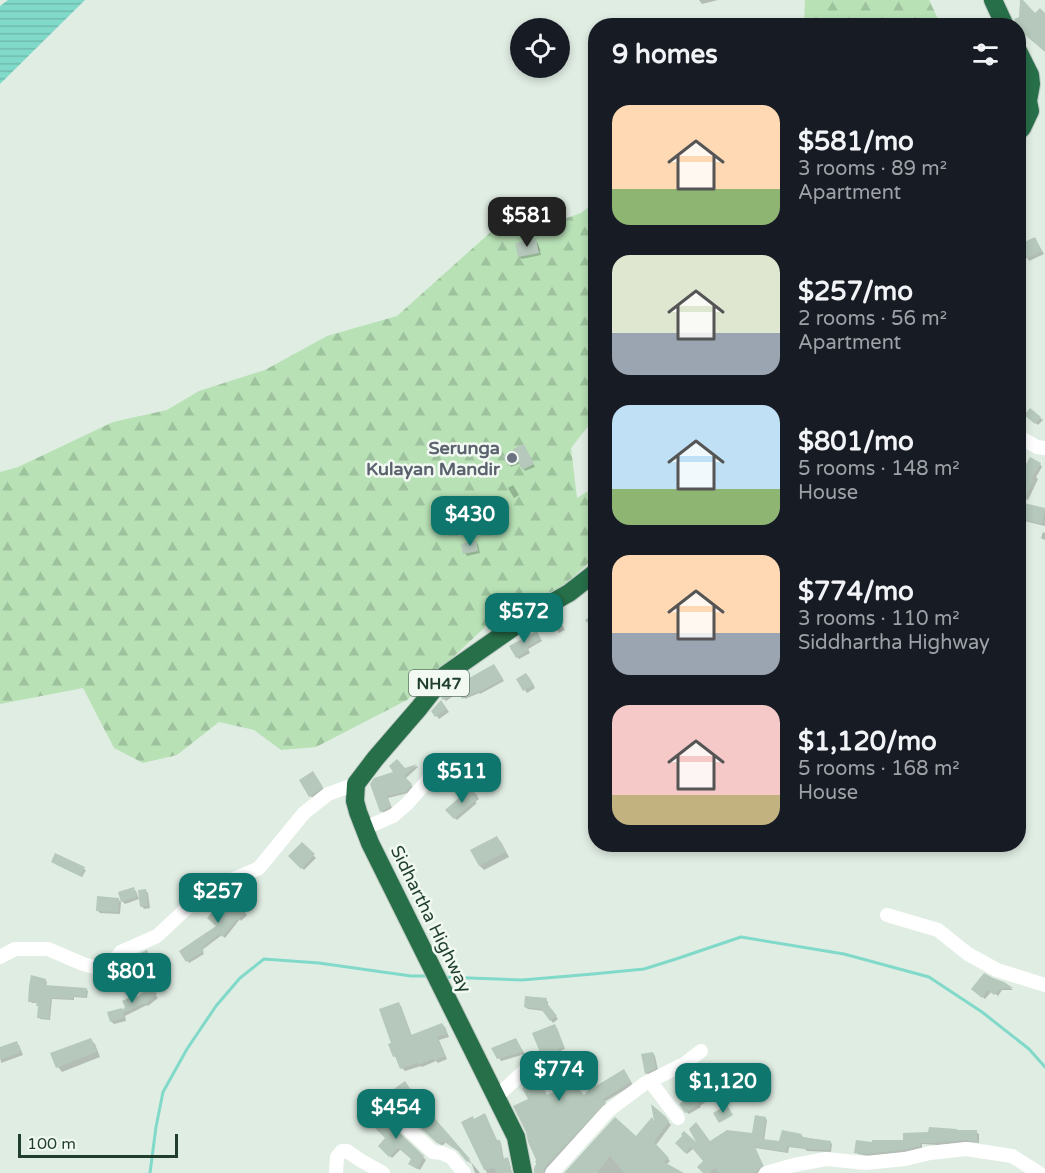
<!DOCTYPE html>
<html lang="en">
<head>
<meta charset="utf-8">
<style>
  :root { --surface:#171b24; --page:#20242c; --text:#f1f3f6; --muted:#9ea1a6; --accent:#0f766e }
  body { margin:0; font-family:"Varela Round",sans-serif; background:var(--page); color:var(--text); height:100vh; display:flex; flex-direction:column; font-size:22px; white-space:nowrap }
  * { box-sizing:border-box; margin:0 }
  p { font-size:20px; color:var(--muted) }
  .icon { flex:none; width:33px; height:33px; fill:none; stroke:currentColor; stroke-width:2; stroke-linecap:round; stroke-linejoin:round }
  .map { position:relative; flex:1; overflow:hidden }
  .drawer { position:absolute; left:588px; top:18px; width:438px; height:834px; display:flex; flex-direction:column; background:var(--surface); border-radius:24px; box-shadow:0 3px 9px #0003 }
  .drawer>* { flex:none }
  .fabs { position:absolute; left:510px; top:18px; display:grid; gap:12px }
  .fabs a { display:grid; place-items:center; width:60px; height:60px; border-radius:50%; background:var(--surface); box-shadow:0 3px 9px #0003; font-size:30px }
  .scale { position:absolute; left:18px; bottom:15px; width:160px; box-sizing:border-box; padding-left:6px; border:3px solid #1f3f2c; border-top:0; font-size:16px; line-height:21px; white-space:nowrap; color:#1f3f2c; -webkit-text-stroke:4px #f1f9f2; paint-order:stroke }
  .price { position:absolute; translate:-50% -51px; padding:0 14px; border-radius:12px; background:var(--accent); color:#fff; font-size:20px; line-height:39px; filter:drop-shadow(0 2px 3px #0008) }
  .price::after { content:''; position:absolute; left:50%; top:36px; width:18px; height:14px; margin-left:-9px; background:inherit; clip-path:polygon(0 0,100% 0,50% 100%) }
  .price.on { background:#222; color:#fff }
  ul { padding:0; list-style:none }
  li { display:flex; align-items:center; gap:18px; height:150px; padding:0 24px }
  li span { display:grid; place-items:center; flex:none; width:168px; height:120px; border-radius:18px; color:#555 }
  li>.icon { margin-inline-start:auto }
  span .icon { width:72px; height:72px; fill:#fffc; stroke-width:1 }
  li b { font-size:26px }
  h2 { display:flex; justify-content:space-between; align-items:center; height:72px; padding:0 24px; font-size:26px }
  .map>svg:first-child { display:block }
  .forest { fill:url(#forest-firs) }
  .water { fill:url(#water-rules) }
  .shadow { fill:#0003 }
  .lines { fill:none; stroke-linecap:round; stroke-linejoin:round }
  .stream { stroke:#81d9ca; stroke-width:3 }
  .building { fill:#b5c8bb }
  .highway-casing { stroke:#c0c9c4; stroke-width:20 }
  .minor { stroke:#fff; stroke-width:14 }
  .highway { stroke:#276f49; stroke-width:18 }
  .worship-dot { fill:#6b7280; stroke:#f1f9f2; stroke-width:2 }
  .labels { text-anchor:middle; stroke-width:5; stroke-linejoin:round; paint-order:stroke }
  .shield { fill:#f1f9f2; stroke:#5e7767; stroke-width:1.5 }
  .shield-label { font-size:16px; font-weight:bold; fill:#1f3f2c }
  .worship-label { font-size:18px; font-weight:bold; fill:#5b616d; stroke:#f1f9f2; text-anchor:end }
  .street-label { font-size:18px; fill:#1f3f2c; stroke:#f1f9f2 }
</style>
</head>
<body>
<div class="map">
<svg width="1045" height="1173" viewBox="0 0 1045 1173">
  <defs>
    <pattern id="forest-firs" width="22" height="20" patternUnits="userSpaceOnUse" patternTransform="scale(1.5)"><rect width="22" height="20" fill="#b8e1b6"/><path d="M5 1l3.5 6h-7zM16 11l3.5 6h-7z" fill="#9ec29d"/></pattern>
    <pattern id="water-rules" width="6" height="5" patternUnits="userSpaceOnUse" patternTransform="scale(1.5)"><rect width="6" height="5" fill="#81d9ca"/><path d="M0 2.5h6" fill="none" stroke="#6fbbae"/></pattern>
  </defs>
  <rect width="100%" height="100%" fill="#e0ede3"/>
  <g class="forest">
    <polygon points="805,0 929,0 941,25 804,25"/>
    <polygon points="595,202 595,419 593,420 571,448 577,498 595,487 595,557 562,587 497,616 407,700 316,747 281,750 254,730 219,722 177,755 143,763 114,748 83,688 0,704 0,472 18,467 113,422 167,410 199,391 265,370 327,336 397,316 493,230 527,220 564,219 581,213"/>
  </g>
  <polygon class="water" points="8,0 85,0 0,84 0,6"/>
  <g class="shadow">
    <polygon points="699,0 718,0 702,4"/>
    <polygon points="596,74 596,90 595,90 591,86 590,75"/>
    <polygon points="1035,239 1044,254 1029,261 1020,246"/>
    <polygon points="535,240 538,243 541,255 522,259 519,257"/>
    <polygon points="1030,410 1043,420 1038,425 1026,415"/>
    <polygon points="524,446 535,467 525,471 521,463 511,467 505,456"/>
    <polygon points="1040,464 1042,467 1036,477 1038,479 1028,500 1018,495"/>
    <polygon points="513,485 519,495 514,498 508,488"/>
    <polygon points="1025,505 1045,510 1045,526 1024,521 1022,519"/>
    <polygon points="1043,532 1045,533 1045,540 1041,538"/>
    <polygon points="475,542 478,544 480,553 467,556 465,553"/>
    <polygon points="561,623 565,630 559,633 555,626"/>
    <polygon points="538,635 542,641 528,649 530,653 519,659 517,657"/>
    <polygon points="495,667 504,681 480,694 479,693 465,699 461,691 446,701 443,698 462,683"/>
    <polygon points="529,677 535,688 527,693 518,679"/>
    <polygon points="443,704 449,712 439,719 433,711"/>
    <polygon points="487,757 494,764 472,790 479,799 475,802 477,803 457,820 447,810 471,789 465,783"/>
    <polygon points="417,766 418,767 405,779 413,787 408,793 388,798 392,808 383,813 382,811 372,784 396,773"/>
    <polygon points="315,776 324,790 313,798 310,796"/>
    <polygon points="497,838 501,842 509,857 484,870 480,866 472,851"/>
    <polygon points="302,844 316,858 304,870 290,856"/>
    <polygon points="55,864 84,869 86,870 82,877"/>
    <polygon points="133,889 136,891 139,899 125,904 122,901"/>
    <polygon points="243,889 248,896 237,904 247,915 241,921 240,919 225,938 222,935 202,950 204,954 189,963 182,952 218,927 218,911"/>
    <polygon points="145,890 148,893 150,908 144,909 142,906"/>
    <polygon points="118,899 121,902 120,914 100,913 97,910"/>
    <polygon points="147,952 149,955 153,964 138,970 135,967"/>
    <polygon points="45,980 47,982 46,986 86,989 88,991 87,998 74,997 74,1000 52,999 50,1020 40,1019 39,1017 38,1003 32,1003 30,1001"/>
    <polygon points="1004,983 1013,990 1002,990 998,996 992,991 985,999 975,991"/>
    <polygon points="150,988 158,998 148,1006 147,1005 125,1016 126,1021 114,1024 111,1021"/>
    <polygon points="546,1000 548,1002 548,1005 558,1019 553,1023 544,1011 528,1009 525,1007"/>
    <polygon points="398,1003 401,1006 412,1036 442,1024 445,1027 449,1037 439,1040 447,1059 438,1063 436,1061 422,1067 421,1066 405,1071 402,1068 398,1059 394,1056 393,1043"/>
    <polygon points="554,1025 557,1028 565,1049 558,1052 569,1068 566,1070 576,1082 573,1084 584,1097 626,1073 633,1085 604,1102 607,1105 546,1173 535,1173 538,1164 535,1162 537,1159 548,1097 558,1092"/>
    <polygon points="91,1040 95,1044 100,1057 62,1072 58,1067"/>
    <polygon points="516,1040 525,1054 501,1061 499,1058"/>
    <polygon points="16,1043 19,1045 23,1055 1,1063 0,1049"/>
    <polygon points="653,1053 655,1056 658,1070 649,1075 646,1073"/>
    <polygon points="693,1074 708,1100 700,1106 701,1107 689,1114 686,1112 691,1098"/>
    <polygon points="741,1082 745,1088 733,1095 730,1093"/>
    <polygon points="390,1093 414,1095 471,1162 470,1163 460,1152 446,1142 443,1145 441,1145 415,1121 399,1098"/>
    <polygon points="485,1115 497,1142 499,1141 501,1143 504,1160 507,1159 509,1161 512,1173 487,1173 463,1122 475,1121"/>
    <polygon points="765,1118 767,1120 764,1141 781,1143 801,1135 803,1137 830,1142 832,1144 831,1152 807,1151 805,1149 789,1147 788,1153 755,1148 764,1167 757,1173 705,1173 705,1161 694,1148 687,1154 677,1143 701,1148 710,1143 753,1135"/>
    <polygon points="667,1120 671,1125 656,1145 670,1161 666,1165 681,1173 566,1173 636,1138 656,1124"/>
    <polygon points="976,1132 979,1134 979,1143 968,1142 938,1145 922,1144 922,1148 906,1152 869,1156 858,1154 856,1152 873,1144 904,1142"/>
    <polygon points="387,1138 402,1138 426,1160 420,1170 413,1166 413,1159 401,1149 392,1158 382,1148"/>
    <polygon points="471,1162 480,1173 475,1173"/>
  </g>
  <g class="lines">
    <g class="stream">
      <polyline points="443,977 522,980 593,974 644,969 676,959 741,937 844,954 929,977 982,1012 1029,1049 1045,1067"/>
      <polyline points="150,1173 156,1127 163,1092 187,1049 216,1006 240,978 264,959 319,963 411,976 428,976"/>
    </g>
  </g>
  <g class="building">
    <polygon points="1020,0 1023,0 1035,13 1040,8 1045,13 1045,52 1024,34 1018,38 1018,26 1014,19 1019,17"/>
    <polygon points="1035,237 1042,251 1025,259 1018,245"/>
    <polygon points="536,239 539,253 518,257 515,243"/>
    <polygon points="1030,408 1041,417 1035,424 1024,415"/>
    <polygon points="524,444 534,464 522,470 518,461 508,466 503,456 514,451 513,449"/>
    <polygon points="1030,457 1041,463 1031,479 1034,480 1025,498 1018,495 1018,478"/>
    <polygon points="1024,503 1045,508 1042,524 1020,519"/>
    <polygon points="476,540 478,551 463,554 461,544"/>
    <polygon points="596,612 596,633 585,620"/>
    <polygon points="537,631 541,639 527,647 529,650 516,658 509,646"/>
    <polygon points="494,664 503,679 477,693 477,692 462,699 458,690 443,700 441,698 452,684 460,679 462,682"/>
    <polygon points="526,673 534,685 523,691 516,679"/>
    <polygon points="441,700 447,709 435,717 431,711"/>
    <polygon points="486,755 493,760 469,788 463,783"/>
    <polygon points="397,759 405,768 417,764 404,776 412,784 406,792 387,796 391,806 380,812 370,784 374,778 393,772 389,766"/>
    <polygon points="313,771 323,787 309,797 299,780"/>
    <polygon points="470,788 478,796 475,799 476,800 454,819 445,810"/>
    <polygon points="497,836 506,852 479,866 470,850"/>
    <polygon points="302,842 315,854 301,869 288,856"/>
    <polygon points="55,853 85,867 80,876 51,862"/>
    <polygon points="241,886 247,894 236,901 246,912 238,920 237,919 223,937 219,934 202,948 204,951 186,962 179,951 216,926 207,918 217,907 218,909 232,891"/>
    <polygon points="134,887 137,897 121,902 118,892"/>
    <polygon points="146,889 148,906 140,907 138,890"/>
    <polygon points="97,896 119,898 118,912 96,911"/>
    <polygon points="147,950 151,961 134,968 130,958"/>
    <polygon points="984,973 993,978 1004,982 1013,988 1000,989 994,995 988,990 982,998 971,989"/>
    <polygon points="31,975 46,979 45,985 87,988 86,997 73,996 73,999 51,998 49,1019 37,1018 38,1006 36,1006 37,1002 28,1002 29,986"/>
    <polygon points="150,986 157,994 144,1005 143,1004 123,1013 124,1018 110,1022 107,1012 122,1008 122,1010 125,1007 122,1001 136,994 137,997"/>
    <polygon points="525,996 547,998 546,1002 557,1016 550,1021 541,1009 524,1007"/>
    <polygon points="399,1002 411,1035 442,1023 447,1034 437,1037 445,1056 434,1061 433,1059 418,1065 417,1063 400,1069 395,1056 393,1057 388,1044 391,1043 379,1009"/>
    <polygon points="555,1024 564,1047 557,1049 568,1065 565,1067 574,1079 572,1081 584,1095 590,1088 591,1089 624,1069 631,1082 603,1099 606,1102 545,1167 543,1173 534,1173 534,1168 537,1162 528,1142 526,1132 513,1106 528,1099 522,1088 538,1077 547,1095 556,1091 532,1033"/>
    <polygon points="91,1038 97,1052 56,1068 50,1053"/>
    <polygon points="516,1038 523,1052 497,1059 491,1048"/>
    <polygon points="17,1041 21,1052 0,1060 0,1047"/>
    <polygon points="653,1052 656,1068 645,1074 641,1054"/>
    <polygon points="691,1070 699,1086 707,1097 698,1103 699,1104 685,1113 679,1104 689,1097 679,1077"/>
    <polygon points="739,1078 744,1085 729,1094 724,1087"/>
    <polygon points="405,1081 414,1094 416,1092 431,1114 470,1159 467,1162 458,1151 443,1141 440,1144 437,1143 414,1122 396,1096 392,1094 388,1093"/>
    <polygon points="651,1104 665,1116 669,1121 654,1142 669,1158 664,1162 684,1173 624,1173 610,1156 597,1173 564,1173 615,1117 636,1136 652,1117 654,1121"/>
    <polygon points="727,1105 733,1115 719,1123 713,1113"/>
    <polygon points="385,1111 401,1134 424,1156 417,1169 408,1164 411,1159 398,1148 389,1157 378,1146 385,1138 371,1124"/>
    <polygon points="485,1113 497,1140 500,1140 503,1159 508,1157 512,1173 497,1173 494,1168 484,1170 461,1122 473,1116 474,1119"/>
    <polygon points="755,1115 766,1117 763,1139 779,1141 782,1130 802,1134 801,1137 831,1141 830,1150 804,1149 804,1148 787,1146 786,1152 755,1147 763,1165 757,1171 753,1173 719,1173 715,1168 709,1173 703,1173 697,1167 703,1161 691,1147 685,1153 675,1143 682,1136 681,1134 684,1131 696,1142 689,1129 696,1122 710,1141 727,1130 752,1133"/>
    <polygon points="929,1127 957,1129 957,1130 977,1130 977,1142 965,1140 935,1143 920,1143 920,1146 903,1150 866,1154 854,1153 856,1140 872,1142 872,1140 903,1140 903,1133 928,1132"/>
  </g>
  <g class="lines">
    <defs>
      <g id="highway">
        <polyline points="993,0 1005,26"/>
        <polyline points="1018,51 1030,75 1031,84 1028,101 1030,111 1022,128 1018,132"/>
        <polyline points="523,1173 516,1137 370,843 358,812 355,801 356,784 375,759 419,708 445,675 535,612 569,593 596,572"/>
      </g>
    </defs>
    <use href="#highway" class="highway-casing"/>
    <g class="minor">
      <polyline points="1018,436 1037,447 1045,448"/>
      <polyline points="365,828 393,816 407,804 440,766"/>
      <polyline points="887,915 938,930 968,954 997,970 1045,985"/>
      <polyline points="0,957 15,949 48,949 83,964 106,970 121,952 157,936 187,908 218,886 259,868 304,813 328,794 356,784"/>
      <polyline points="650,1081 678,1118"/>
      <polyline points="496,1097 532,1064"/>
      <polyline points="389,1102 407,1128 433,1152 442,1153 451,1157 464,1173"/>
      <polyline points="336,1173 337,1157 342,1151 347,1151 360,1160 383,1173"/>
      <polyline points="552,1173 608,1111 644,1084 684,1064 701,1051"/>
      <polyline points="766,1173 794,1165 826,1159 866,1163 905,1159 930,1153 966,1149 1012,1156 1039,1173"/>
    </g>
    <use href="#highway" class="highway"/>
  </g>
  <circle class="worship-dot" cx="512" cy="458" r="6"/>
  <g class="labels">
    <rect class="shield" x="409" y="670" width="60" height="26" rx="4.5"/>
    <g class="shield-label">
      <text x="439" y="689">NH47</text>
    </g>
    <g class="worship-label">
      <text x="500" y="454">Serunga<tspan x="500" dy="21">Kulayan Mandir</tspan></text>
    </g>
    <g class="street-label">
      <text transform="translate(431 919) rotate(64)" y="6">Sidhartha Highway</text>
    </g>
  </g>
</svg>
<div class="fabs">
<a><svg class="icon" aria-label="locate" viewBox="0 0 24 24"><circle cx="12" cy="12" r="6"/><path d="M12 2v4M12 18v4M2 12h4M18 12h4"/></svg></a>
</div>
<div class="scale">100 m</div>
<b class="price on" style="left:527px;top:248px">$581</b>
<b class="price" style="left:470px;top:547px">$430</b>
<b class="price" style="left:524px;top:644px">$572</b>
<b class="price" style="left:462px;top:804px">$511</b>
<b class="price" style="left:218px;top:924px">$257</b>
<b class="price" style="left:132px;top:1004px">$801</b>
<b class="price" style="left:559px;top:1102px">$774</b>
<b class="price" style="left:723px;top:1114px">$1,120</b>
<b class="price" style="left:396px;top:1140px">$454</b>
<section class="drawer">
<h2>9 homes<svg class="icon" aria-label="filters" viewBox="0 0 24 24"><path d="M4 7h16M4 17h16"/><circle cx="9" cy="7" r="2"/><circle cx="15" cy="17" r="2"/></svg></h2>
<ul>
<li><span style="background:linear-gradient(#ffd9b3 70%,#8fb573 0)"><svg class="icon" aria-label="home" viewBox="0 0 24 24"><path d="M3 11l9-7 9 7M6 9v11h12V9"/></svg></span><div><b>$581/mo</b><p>3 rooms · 89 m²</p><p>Apartment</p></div></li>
<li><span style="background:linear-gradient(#dfe7d0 65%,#9aa5b1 0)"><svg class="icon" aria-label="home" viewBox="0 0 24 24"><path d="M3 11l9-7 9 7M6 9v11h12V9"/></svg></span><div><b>$257/mo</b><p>2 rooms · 56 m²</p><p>Apartment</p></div></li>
<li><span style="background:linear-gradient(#bfe0f5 70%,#8fb573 0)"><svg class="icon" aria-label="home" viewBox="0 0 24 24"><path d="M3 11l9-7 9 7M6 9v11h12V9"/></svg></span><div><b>$801/mo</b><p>5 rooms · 148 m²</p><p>House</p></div></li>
<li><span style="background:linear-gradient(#ffd9b3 65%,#9aa5b1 0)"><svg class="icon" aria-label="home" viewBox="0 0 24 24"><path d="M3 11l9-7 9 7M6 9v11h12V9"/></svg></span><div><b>$774/mo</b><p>3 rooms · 110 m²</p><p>Siddhartha Highway</p></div></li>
<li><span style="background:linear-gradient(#f6c9c9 75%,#c2b280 0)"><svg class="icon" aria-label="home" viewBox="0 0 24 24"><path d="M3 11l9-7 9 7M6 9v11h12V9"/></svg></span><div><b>$1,120/mo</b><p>5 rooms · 168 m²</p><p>House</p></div></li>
</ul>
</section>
</div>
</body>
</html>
